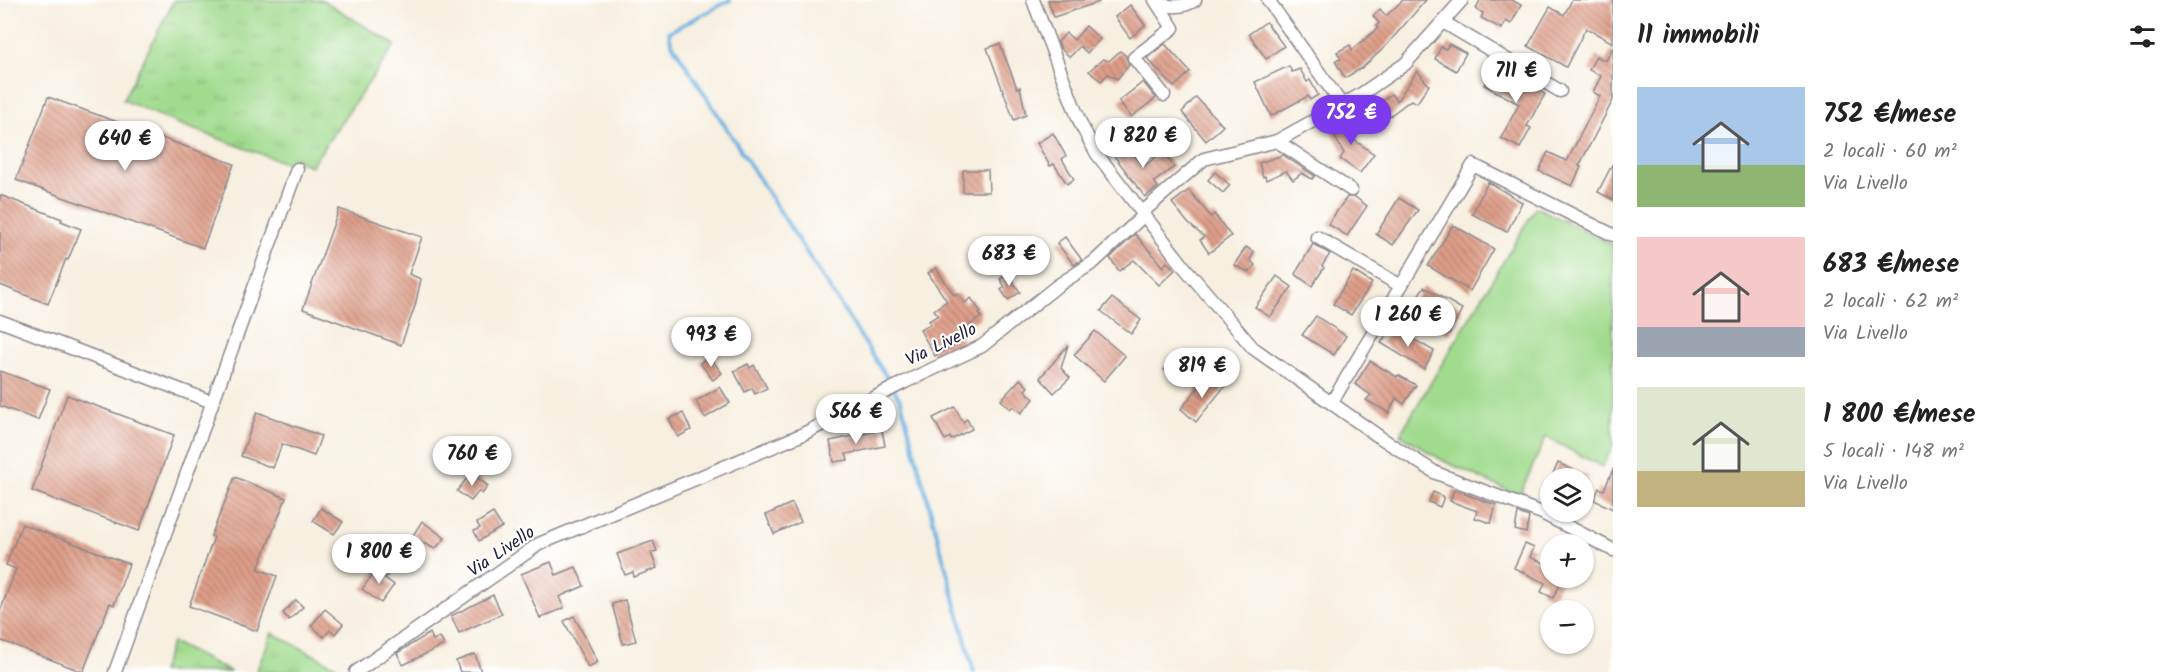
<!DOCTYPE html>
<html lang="it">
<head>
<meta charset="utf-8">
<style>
  :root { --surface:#fff; --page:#f6f6f6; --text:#222; --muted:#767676; --accent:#7c3aed }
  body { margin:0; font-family:Kalam,sans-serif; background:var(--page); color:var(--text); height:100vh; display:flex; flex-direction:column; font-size:22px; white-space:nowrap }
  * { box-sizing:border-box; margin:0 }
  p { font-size:20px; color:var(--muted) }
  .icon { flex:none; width:33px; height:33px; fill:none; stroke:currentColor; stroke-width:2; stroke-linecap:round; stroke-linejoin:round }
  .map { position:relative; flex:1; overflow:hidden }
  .details { display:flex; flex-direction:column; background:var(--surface); width:570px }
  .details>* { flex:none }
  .tools { position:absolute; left:1540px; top:468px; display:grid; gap:12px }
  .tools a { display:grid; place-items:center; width:54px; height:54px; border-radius:50%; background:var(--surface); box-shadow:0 2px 4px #0004; font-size:30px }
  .price { position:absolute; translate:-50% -51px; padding:0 14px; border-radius:21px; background:#fff; color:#222; font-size:20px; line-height:39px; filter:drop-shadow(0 2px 3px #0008) }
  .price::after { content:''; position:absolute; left:50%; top:36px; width:18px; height:14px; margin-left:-9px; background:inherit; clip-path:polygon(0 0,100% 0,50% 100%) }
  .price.active { background:var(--accent); color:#fff }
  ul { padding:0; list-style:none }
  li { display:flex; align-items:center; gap:18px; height:150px; padding:0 24px }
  li span { display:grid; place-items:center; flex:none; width:168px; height:120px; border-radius:0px; color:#555 }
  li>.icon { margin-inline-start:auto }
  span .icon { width:72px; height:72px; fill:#fffc; stroke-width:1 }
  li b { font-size:26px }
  h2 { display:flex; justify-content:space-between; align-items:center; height:72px; padding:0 24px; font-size:26px }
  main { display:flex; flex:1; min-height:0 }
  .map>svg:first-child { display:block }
  .grass { fill:url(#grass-tufts); stroke:#627e64; stroke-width:1.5 }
  .park { fill:#a1db8e; stroke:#627e64; stroke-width:1.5 }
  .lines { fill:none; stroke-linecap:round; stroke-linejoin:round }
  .stream { stroke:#69b0e0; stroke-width:4 }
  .building { fill:url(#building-back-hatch) }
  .minor-casing { stroke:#8c888d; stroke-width:15 }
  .minor { stroke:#fff; stroke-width:12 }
  .labels { text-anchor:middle; stroke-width:4.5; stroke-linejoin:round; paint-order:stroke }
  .street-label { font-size:18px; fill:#22223b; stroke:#fff }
</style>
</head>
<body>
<main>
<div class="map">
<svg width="1613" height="672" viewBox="0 0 1613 672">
  <defs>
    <pattern id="grass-tufts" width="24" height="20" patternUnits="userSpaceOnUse" patternTransform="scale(1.5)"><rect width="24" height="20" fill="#a1db8e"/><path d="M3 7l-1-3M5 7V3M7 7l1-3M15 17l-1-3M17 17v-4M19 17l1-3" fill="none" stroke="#8abc7b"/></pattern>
    <pattern id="building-back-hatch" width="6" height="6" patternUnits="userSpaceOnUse" patternTransform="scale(1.5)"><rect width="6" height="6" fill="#de9e88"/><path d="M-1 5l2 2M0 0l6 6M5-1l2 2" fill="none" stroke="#b48070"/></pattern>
  </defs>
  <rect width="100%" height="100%" fill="#fff"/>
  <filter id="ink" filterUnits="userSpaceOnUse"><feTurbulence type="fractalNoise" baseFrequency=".0167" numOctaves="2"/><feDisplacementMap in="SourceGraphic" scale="12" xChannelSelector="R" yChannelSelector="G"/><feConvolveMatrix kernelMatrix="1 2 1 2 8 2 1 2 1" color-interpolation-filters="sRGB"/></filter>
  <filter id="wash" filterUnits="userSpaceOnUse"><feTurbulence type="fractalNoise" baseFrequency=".008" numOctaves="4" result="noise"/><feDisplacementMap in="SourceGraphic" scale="24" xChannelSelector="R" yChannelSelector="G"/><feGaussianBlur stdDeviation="1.35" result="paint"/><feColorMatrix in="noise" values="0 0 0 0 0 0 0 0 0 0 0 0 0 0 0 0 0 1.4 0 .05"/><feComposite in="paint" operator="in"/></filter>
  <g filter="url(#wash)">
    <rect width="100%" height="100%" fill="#f7efdf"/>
    <g class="grass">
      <polygon points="174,0 323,0 395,45 311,166 293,159 291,165 176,123 123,100"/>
      <polygon points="272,633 339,668 335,672 256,672"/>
      <polygon points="172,642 231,672 161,672"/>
    </g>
    <polygon class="park" points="1536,207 1613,245 1613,446 1602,467 1546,437 1519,496 1442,460 1400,434"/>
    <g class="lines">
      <polyline class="stream" points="730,0 669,32 671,42 886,376 901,401 974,672"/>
    </g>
    <g id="blocks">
      <g class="building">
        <polygon points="1048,0 1099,0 1099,2 1054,17"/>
        <polygon points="1403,0 1426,0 1385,47 1362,68 1345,78 1335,61 1341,59 1337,52 1350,45 1352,50 1378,28 1376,26 1379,23 1373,16 1380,9 1386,16"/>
        <polygon points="1480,0 1512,0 1521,5 1511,24 1506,21 1502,29 1481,18 1483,13 1476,9"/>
        <polygon points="1572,0 1613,0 1613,43 1586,28 1566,67 1528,46 1550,7 1564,15"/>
        <polygon points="1130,5 1145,25 1130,38 1115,17"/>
        <polygon points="1266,22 1284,46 1266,59 1249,34"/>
        <polygon points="1086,26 1100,39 1087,53 1080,46 1070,57 1061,49 1058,42 1066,33 1074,40"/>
        <polygon points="1000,44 1017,88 1020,87 1026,115 1014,120 987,48"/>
        <polygon points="1165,44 1190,72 1174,87 1147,58"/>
        <polygon points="1449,44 1466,53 1456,71 1435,59 1441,47 1446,49"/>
        <polygon points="1613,47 1613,100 1579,166 1581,167 1572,186 1539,171 1548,152 1567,161 1600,96 1593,92 1601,76 1589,70 1596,56 1606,61"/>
        <polygon points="1120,51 1126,56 1129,65 1117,79 1108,74 1101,81 1089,71 1103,59 1109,61"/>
        <polygon points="1289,66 1292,72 1300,69 1307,82 1310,80 1318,95 1310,100 1308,96 1271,116 1255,82"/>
        <polygon points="1495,66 1545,94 1527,126 1531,128 1520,148 1501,138 1519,104 1484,85"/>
        <polygon points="1417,71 1429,85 1417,103 1411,100 1387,118 1379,104 1391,94 1397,101"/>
        <polygon points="1143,82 1156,98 1131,117 1119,101"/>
        <polygon points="48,97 234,164 203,248 16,180"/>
        <polygon points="1196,97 1223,126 1206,141 1182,112"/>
        <polygon points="1347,119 1358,131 1353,139 1374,154 1360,173 1340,159 1344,153 1330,129"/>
        <polygon points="1053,133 1066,156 1062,159 1074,179 1067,184 1054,164 1050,166 1037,143"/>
        <polygon points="1125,143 1144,166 1163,152 1174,167 1154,182 1158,187 1145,197 1112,153"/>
        <polygon points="1283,155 1304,169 1315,176 1312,179 1302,173 1293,180 1286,171 1266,180 1265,176 1263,177 1259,163"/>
        <polygon points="1613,163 1613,200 1598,192"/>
        <polygon points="963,170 988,170 989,192 963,192"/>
        <polygon points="1215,172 1230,185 1223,193 1208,180"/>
        <polygon points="1488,182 1522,202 1507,232 1472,214"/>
        <polygon points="1189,190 1211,217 1214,214 1231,236 1209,253 1200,240 1204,237 1188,223 1172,203"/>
        <polygon points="0,195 62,219 61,221 81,229 68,260 66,259 48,304 0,285"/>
        <polygon points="1347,197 1355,197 1367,206 1347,236 1328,224"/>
        <polygon points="1399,198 1418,210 1393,245 1376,234"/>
        <polygon points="339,209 422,237 409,274 421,279 415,306 401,345 303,309"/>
        <polygon points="1453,225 1494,249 1470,291 1428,266"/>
        <polygon points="1135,234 1163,267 1167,262 1175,270 1159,285 1134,260 1119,271 1110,258"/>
        <polygon points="1065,237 1082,260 1074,265 1057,243"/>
        <polygon points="1313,244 1330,254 1322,266 1324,268 1312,286 1295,274"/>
        <polygon points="1246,247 1254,252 1250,260 1255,265 1249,272 1234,265"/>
        <polygon points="936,268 954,295 958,293 965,303 971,298 981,312 979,314 981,317 958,333 963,340 950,349 949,348 935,356 920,330 931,324 929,321 938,315 934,310 947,301 928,273"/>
        <polygon points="1353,271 1372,283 1351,315 1333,304"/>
        <polygon points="1008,274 1020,292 1008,300 1001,290 1005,287 1000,279"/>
        <polygon points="1277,276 1292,287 1270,317 1255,307"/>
        <polygon points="1424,287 1462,309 1449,334 1408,310"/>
        <polygon points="1112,298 1141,320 1131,334 1101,311"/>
        <polygon points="1316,316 1346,336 1334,355 1302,335"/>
        <polygon points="1392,327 1434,351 1424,369 1381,343"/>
        <polygon points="1095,331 1125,356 1104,381 1074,355"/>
        <polygon points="1068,345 1061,368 1070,378 1054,393 1040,378"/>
        <polygon points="709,356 722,373 713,380 700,363"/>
        <polygon points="1176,357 1189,368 1178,381 1164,370"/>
        <polygon points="1370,361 1397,377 1398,375 1416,385 1404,404 1396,398 1389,413 1366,400 1371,395 1355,384"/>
        <polygon points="748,364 750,368 754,365 767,388 755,394 752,388 745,392 734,371"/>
        <polygon points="0,371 50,389 38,420 0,406"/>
        <polygon points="1206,378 1213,384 1217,380 1225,386 1196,422 1181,409"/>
        <polygon points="1020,379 1028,387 1025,390 1034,399 1021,413 1013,406 1010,409 1001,400"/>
        <polygon points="720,387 730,403 705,418 696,401"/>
        <polygon points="67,395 174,435 139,531 32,491"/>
        <polygon points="955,407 963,422 967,419 972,429 951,440 950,437 945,440 933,418"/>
        <polygon points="257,412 321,436 314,456 282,444 273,468 241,456"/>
        <polygon points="683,413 691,430 678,437 669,419"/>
        <polygon points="882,430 885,446 846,454 848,460 834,462 830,441"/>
        <polygon points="1558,463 1592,478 1551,478"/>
        <polygon points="1613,469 1613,509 1594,500 1599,488 1604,490"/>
        <polygon points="471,473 488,486 482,494 479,491 471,501 457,491"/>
        <polygon points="235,477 286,498 258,569 277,576 257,631 189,606 214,537 211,536"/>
        <polygon points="1454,490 1496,505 1491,523 1475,518 1477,511 1450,501"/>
        <polygon points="1433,492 1444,497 1440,507 1429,502"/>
        <polygon points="792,503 801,522 774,534 766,515"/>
        <polygon points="321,508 343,522 334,534 313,521"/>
        <polygon points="493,513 502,527 479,541 474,531 480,528 477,523"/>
        <polygon points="1518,513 1529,517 1526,533 1515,530"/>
        <polygon points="422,521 445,538 435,549 412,537"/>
        <polygon points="22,524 129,564 114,605 110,603 83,672 0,640 0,611 16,569 6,565"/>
        <polygon points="653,541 657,551 651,553 657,568 634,577 633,572 625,575 617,554"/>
        <polygon points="1525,544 1534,548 1530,557 1551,566 1551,578 1563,578 1553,598 1541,592 1545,583 1514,568"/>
        <polygon points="551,562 556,575 576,567 584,586 559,597 564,608 540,618 521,574"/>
        <polygon points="379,566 389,573 385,578 394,585 381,603 362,589"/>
        <polygon points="493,595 502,614 459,633 451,616"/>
        <polygon points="296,600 303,607 289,620 283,613"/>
        <polygon points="625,600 636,641 623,644 612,604"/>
        <polygon points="325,609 343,624 335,634 330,630 324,637 311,626"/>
        <polygon points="574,616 598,662 588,667 564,621"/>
        <polygon points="430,633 433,640 440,637 444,645 403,665 397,653"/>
        <polygon points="475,654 481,672 460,672 456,661"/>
      </g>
    </g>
  </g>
  <g filter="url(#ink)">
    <use href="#blocks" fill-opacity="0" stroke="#8c888d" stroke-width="1.5"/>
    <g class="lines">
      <defs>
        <g id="minor">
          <polyline points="1033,0 1081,125 1097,154 1185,268 1253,348 1381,438 1436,473 1542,513 1613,550"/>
          <polyline points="1155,0 1173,28 1134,58 1164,95"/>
          <polyline points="1268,0 1342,105"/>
          <path d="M1158,4C1172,7 1183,8 1195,0"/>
          <polyline points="1443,22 1560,91"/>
          <polyline points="1277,141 1351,190"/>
          <polyline points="1317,237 1401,286"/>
          <polyline points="0,321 212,402"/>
          <polyline points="1332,402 1473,165 1613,235"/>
          <polyline points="115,672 297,169"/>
          <polyline points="356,672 539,544 801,435 905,382 982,346 1057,286 1094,262 1143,216 1146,209 1204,159 1277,141 1360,95 1405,64 1462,0"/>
        </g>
      </defs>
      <use href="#minor" class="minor-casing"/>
      <use href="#minor" class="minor"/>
    </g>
  </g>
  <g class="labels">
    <g class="street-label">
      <text transform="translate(941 344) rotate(-26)" y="6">Via Livello</text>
      <text transform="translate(501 551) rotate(-34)" y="6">Via Livello</text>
    </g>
  </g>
</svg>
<div class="tools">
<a><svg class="icon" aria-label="layers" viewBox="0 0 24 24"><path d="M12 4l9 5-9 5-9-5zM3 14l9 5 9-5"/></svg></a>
<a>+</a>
<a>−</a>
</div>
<b class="price" style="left:1516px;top:104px">711 €</b>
<b class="price active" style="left:1351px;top:146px">752 €</b>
<b class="price" style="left:1143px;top:169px">1 820 €</b>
<b class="price" style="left:125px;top:172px">640 €</b>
<b class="price" style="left:1009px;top:287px">683 €</b>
<b class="price" style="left:1408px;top:348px">1 260 €</b>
<b class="price" style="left:711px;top:368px">993 €</b>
<b class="price" style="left:1202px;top:399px">819 €</b>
<b class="price" style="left:856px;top:445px">566 €</b>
<b class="price" style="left:472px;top:487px">760 €</b>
<b class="price" style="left:379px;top:585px">1 800 €</b>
</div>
<section class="details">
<h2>11 immobili<svg class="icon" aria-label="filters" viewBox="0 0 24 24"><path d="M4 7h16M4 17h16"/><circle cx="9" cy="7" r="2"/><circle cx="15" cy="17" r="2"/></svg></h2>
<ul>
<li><span style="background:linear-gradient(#a9c7e8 65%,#8fb573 0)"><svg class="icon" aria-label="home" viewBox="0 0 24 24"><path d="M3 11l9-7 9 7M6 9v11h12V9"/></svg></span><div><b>752 €/mese</b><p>2 locali · 60 m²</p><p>Via Livello</p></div></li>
<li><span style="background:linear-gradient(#f6c9c9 75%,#9aa5b1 0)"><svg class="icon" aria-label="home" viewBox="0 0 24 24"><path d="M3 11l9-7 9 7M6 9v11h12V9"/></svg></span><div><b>683 €/mese</b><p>2 locali · 62 m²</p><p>Via Livello</p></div></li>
<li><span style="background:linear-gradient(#dfe7d0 70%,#c2b280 0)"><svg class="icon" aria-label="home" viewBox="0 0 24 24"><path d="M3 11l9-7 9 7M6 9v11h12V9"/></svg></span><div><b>1 800 €/mese</b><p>5 locali · 148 m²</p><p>Via Livello</p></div></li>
</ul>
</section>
</main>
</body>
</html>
